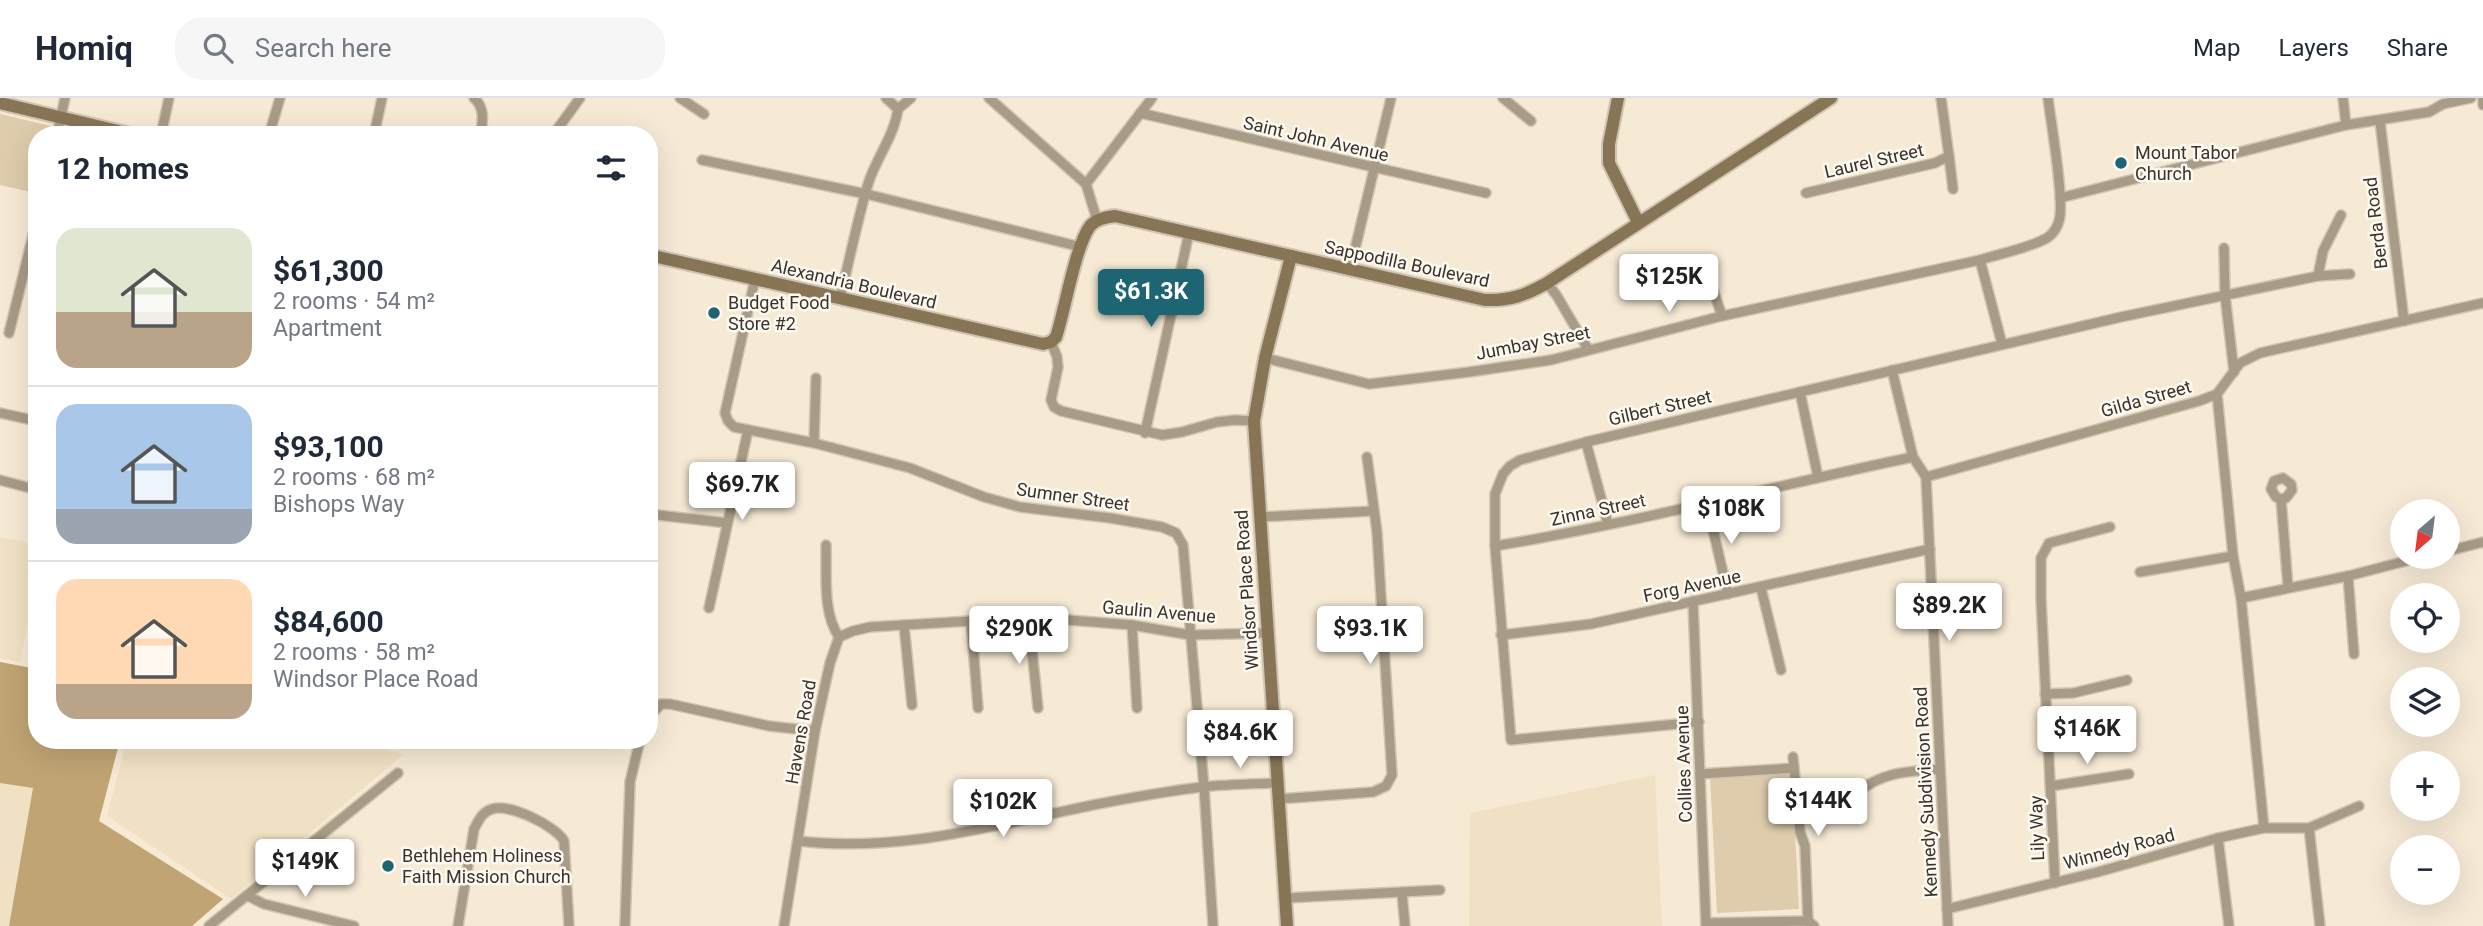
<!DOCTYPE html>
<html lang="en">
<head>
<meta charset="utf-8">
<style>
  :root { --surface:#fff; --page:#f6f6f7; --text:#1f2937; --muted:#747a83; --line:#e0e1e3; --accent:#1e6574 }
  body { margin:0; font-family:Roboto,sans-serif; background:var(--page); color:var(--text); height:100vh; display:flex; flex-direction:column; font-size:26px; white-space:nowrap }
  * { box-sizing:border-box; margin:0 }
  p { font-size:23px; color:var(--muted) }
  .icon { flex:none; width:38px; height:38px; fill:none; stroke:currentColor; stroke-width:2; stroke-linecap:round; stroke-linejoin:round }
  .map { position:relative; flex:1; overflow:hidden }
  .side { position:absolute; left:28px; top:28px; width:630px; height:623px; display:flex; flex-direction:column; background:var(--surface); border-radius:28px; box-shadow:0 7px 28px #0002 }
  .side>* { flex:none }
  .needle { width:46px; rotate:208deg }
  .tools { position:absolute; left:2390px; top:401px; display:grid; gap:14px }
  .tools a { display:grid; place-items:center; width:70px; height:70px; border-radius:50%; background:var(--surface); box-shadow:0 7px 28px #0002; font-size:35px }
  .price { position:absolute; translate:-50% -60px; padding:0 16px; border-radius:7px; background:#fff; color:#222; font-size:23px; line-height:46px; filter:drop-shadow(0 2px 4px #0008) }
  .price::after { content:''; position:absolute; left:50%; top:42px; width:21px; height:16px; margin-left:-10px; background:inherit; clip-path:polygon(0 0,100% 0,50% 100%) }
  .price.active { background:var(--accent); color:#fff }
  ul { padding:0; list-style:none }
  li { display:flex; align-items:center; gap:21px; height:175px; padding:0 28px }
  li+li { border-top:2px solid var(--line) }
  li span { display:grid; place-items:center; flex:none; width:196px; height:140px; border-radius:21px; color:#555 }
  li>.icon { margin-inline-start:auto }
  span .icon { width:84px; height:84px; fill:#fffc; stroke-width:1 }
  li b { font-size:30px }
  h2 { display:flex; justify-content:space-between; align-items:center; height:84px; padding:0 28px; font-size:30px }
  header { display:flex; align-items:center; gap:42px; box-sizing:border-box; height:98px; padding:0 35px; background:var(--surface); border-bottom:2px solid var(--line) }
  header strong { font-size:33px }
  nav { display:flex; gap:38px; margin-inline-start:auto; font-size:24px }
  .search { width:490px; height:63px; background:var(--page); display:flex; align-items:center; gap:18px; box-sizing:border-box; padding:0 24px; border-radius:28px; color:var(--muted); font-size:26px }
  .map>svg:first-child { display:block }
  .built { fill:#f1e1c4 }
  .green { fill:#deccac }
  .forest { fill:#c0a473 }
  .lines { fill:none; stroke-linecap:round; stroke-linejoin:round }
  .street-casing { stroke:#d0c5b3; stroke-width:12 }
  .secondary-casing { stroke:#d0c5b3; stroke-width:16 }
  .street { stroke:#a89c87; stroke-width:9 }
  .secondary { stroke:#877556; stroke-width:12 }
  .poi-dot { fill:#1e6574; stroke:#fdf8f0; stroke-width:2.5 }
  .labels { text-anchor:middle; stroke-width:5; stroke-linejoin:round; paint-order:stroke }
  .street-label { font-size:18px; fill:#38332b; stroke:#fdf8f0 }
  .poi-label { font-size:18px; fill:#38332b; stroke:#fdf8f0; text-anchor:start }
</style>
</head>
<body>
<header>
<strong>Homiq</strong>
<div class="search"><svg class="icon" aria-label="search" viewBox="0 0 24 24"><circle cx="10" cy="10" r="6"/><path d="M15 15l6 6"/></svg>Search here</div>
<nav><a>Map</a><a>Layers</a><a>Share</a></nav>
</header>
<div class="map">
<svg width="2483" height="828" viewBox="0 0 2483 828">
  <rect width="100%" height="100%" fill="#f6ead5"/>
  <g class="built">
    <polygon points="0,439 37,446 37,480 20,564 0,560"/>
    <polygon points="127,642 348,642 404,656 231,801 107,718"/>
    <polygon points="1655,677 1662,828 1469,828 1470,715"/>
    <polygon points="0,685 33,689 9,828 0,828"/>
  </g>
  <g class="green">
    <polygon points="0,16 51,28 49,37 37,37 35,95 0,87"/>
    <polygon points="1792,674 1799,811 1717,815 1710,678"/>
  </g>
  <polygon class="forest" points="0,564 37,571 37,642 120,642 99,723 223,801 192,828 9,828 33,690 0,685"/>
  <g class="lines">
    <defs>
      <g id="street">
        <path d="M474,0C485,9 483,24 480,37"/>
        <polyline points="680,0 704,16"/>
        <polyline points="989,0 1086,86 1097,122"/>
        <polyline points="1503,0 1531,23"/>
        <polyline points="2343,0 2346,27"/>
        <polyline points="2483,0 2483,7"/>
        <polyline points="898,11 911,0"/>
        <polyline points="1140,15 1486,95"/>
        <polyline points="2380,23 2404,223"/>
        <polyline points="57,37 65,0"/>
        <polyline points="161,37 169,0"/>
        <polyline points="269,37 280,0"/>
        <polyline points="374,37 382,0"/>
        <polyline points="553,37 580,0"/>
        <polyline points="1949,58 1953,91"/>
        <polyline points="702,62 866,96 1081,149"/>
        <polyline points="1086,86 1152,0"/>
        <polyline points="1806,95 1935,65 1949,58 1941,0"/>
        <polyline points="2060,100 2346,27 2429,14 2443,6 2471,0"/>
        <polyline points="2224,150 2225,197 2234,274"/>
        <polyline points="1980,162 2002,246"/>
        <polyline points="1705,168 1722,218"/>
        <polyline points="1350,172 1391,0"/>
        <polyline points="649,175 653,158"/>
        <polyline points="2318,178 2323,153 2341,117"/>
        <polyline points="755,181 725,315 728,323 734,329 814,345 910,370 984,399 1020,409 1110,420 1162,429 1176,435 1183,447 1204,689 1213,828"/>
        <polyline points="1547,185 1557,198 1588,251"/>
        <path d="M840,201C849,163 857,124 868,86C876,60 894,39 898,11L886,0"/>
        <polyline points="9,235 37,121"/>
        <polyline points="1051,244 1057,259 1058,269 1051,302 1054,309 1061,313 1162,337 1182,334 1217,324 1235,322 1254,323"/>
        <path d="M1265,260L1369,286L1469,274L1551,262L1722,218L1980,162C2001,155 2027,151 2047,140C2053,136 2057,130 2059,123C2065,104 2051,25 2048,0"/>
        <polyline points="1892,272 1913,359 1926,379 1948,828"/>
        <polyline points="1800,294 1818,379"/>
        <polyline points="2217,296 2233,458 2241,500"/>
        <polyline points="0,315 37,323"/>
        <polyline points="1145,335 1189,135"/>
        <polyline points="1586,344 1608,426"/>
        <polyline points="814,345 816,280"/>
        <polyline points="1926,379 2199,303 2217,296 2240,265 2260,255 2483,205"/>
        <polyline points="0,382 30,390"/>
        <polyline points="2281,401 2286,400 2292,392 2291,386 2283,380 2274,383 2271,391 2276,399 2281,401 2288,489"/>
        <polyline points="1707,406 1728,496"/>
        <polyline points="649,416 727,425"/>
        <polyline points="1259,419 1373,413"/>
        <path d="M826,447C827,476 822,514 839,539"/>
        <path d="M1495,448C1636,425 1773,388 1913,359"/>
        <polyline points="2448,453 2483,444"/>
        <polyline points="2140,474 2233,458"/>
        <polyline points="2348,478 2354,556"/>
        <polyline points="1761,490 1781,572"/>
        <polyline points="1693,503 1706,828"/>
        <polyline points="709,510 748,332"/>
        <polyline points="971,523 978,610"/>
        <polyline points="1029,523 1038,610"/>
        <polyline points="904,527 912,607"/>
        <polyline points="1132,527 1137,610"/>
        <polyline points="1501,537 1591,526 1930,451"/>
        <polyline points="839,539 853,533 870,529 971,523 1068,522 1132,527 1190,537 1268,535"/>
        <polyline points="2045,596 2073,595 2127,582"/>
        <polyline points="649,619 661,606 670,606 769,628 815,633"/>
        <polyline points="1699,624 1511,642 1495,448 1495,396 1503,376 1510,368 1520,362 1586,344 2121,219 2318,178 2350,176"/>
        <polyline points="1793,659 1800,734 1805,748 1808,823"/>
        <polyline points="1700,676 1794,670"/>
        <polyline points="2051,688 2129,676"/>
        <path d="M1859,693C1885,673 1908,674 1940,671"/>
        <polyline points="1279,701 1373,694 1386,688 1392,677 1377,434 1367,359"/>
        <polyline points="2264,730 2241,500 2348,478 2425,458"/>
        <polyline points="2309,730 2320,828"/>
        <polyline points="2218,740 2229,828"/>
        <path d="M799,743C900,755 995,727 1093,707C1129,700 1167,693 1203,689C1228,686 1253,686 1278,685"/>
        <polyline points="2055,785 2041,501 2041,460 2049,445 2110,429"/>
        <polyline points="1402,795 1405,828"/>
        <polyline points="248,798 264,806 354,828"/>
        <polyline points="1286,800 1440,792"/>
        <polyline points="1947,811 2098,774 2218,740 2264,730 2309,730 2359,708"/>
        <polyline points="1706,825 1808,823 1814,828"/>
        <polyline points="209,828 398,675"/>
        <path d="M458,828L474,731C479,722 482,714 492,711C509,705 556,728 564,743L569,828"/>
        <polyline points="625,828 630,684 640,642"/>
        <polyline points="784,828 815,633 830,565 839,539"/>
      </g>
      <g id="secondary">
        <polyline points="1618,0 1609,46 1609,65 1638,124"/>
        <polyline points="0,5 135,37"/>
        <path d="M649,157L1043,246L1051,244L1056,239C1065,212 1075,149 1090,128C1096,121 1106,119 1115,118L1485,202C1510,203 1526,197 1547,185L1831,0"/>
        <polyline points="1287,828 1254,323 1265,260 1291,158"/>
      </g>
    </defs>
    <use href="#street" class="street-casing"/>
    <use href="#secondary" class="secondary-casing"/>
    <use href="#street" class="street"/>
    <use href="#secondary" class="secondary"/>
  </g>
  <g class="poi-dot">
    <circle cx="2121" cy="65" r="7"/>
    <circle cx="714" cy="215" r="7"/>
    <circle cx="388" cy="768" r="7"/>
  </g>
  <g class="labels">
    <g class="street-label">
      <text transform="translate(1316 41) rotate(13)" y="6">Saint John Avenue</text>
      <text transform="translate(1874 63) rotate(-13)" y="6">Laurel Street</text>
      <text transform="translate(2376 125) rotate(-97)" y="6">Berda Road</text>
      <text transform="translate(1407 166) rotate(12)" y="6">Sappodilla Boulevard</text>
      <text transform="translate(854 186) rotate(13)" y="6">Alexandria Boulevard</text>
      <text transform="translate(1533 245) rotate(-11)" y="6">Jumbay Street</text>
      <text transform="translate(2146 301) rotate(-16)" y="6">Gilda Street</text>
      <text transform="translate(1660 310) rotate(-13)" y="6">Gilbert Street</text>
      <text transform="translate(1073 399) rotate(8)" y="6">Sumner Street</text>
      <text transform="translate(1598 412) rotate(-12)" y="6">Zinna Street</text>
      <text transform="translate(1692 488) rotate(-12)" y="6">Forg Avenue</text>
      <text transform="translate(1247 492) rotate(-94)" y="6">Windsor Place Road</text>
      <text transform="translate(1159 514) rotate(5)" y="6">Gaulin Avenue</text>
      <text transform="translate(801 634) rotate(-80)" y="6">Havens Road</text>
      <text transform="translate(1684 666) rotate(-92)" y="6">Collies Avenue</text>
      <text transform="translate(1926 694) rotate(-93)" y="6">Kennedy Subdivision Road</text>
      <text transform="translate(2037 730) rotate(-92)" y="6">Lily Way</text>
      <text transform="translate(2119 751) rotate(-15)" y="6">Winnedy Road</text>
    </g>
    <g class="poi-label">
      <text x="2135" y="61">Mount Tabor<tspan x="2135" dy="21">Church</tspan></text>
      <text x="728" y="211">Budget Food<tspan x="728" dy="21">Store #2</tspan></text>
      <text x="402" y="764">Bethlehem Holiness<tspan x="402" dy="21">Faith Mission Church</tspan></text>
    </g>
  </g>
</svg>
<div class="tools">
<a><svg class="needle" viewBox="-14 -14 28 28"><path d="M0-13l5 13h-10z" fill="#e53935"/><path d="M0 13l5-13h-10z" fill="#747a83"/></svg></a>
<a><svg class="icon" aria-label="locate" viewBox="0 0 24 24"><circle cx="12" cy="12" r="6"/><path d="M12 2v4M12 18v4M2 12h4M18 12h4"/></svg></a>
<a><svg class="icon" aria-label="layers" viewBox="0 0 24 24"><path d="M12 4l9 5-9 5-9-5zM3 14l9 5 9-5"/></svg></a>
<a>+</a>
<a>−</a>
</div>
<b class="price" style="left:1669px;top:216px">$125K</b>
<b class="price active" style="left:1151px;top:231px">$61.3K</b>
<b class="price" style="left:742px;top:424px">$69.7K</b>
<b class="price" style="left:1731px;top:448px">$108K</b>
<b class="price" style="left:1949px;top:545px">$89.2K</b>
<b class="price" style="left:1019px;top:568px">$290K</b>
<b class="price" style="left:1370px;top:568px">$93.1K</b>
<b class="price" style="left:2087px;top:668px">$146K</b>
<b class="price" style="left:1240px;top:672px">$84.6K</b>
<b class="price" style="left:1818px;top:740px">$144K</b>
<b class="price" style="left:1003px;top:741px">$102K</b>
<b class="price" style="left:305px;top:801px">$149K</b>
<section class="side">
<h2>12 homes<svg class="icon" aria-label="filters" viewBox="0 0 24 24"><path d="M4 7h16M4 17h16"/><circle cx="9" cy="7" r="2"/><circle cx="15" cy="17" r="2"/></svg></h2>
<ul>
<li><span style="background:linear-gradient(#dfe7d0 60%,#b9a48a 0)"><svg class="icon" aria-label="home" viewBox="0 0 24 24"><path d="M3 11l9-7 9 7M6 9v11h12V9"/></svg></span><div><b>$61,300</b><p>2 rooms · 54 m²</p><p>Apartment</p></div></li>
<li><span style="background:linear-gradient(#a9c7e8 75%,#9aa5b1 0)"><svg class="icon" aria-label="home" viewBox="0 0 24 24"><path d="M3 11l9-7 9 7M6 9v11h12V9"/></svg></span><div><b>$93,100</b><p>2 rooms · 68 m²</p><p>Bishops Way</p></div></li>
<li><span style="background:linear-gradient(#ffd9b3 75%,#b9a48a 0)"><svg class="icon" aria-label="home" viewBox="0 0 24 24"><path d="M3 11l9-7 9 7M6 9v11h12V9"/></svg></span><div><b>$84,600</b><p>2 rooms · 58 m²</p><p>Windsor Place Road</p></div></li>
</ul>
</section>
</div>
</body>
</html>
